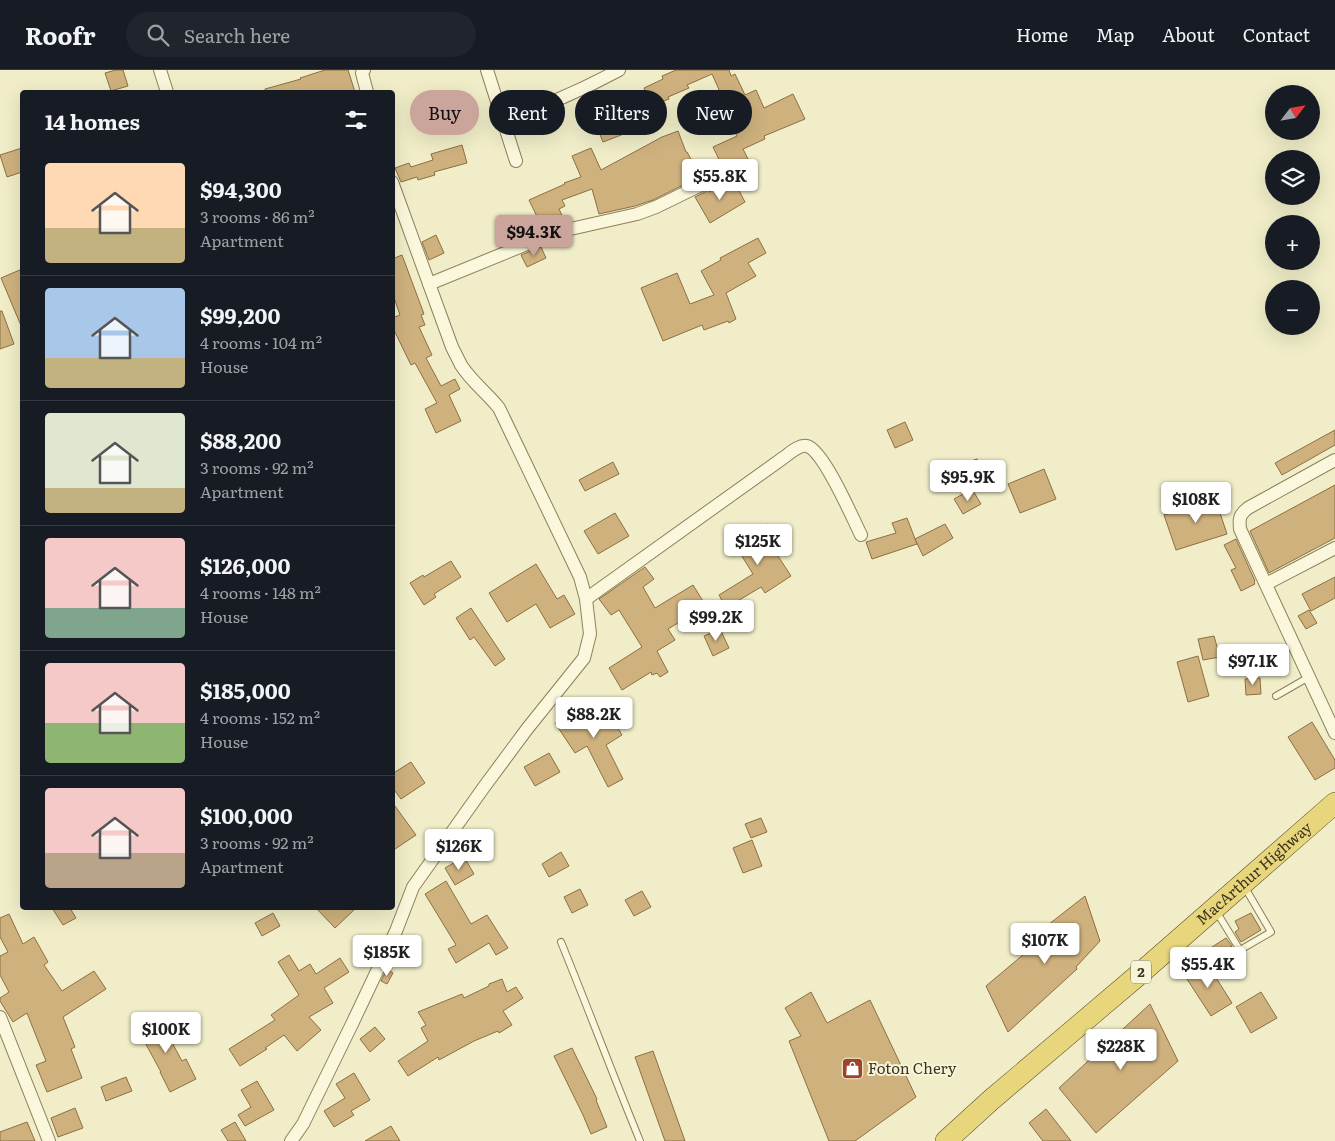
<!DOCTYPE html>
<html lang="en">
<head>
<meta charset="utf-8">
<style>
  :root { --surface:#171b24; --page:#20242c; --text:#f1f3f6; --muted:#9ea1a6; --line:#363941; --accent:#cba49b }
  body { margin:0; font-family:Literata,serif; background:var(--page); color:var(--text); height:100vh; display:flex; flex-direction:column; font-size:19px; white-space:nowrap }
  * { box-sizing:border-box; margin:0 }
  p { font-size:16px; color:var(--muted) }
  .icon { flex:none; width:28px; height:28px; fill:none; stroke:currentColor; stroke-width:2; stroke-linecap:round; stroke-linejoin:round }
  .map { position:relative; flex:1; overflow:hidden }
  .details { position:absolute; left:20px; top:20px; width:375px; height:820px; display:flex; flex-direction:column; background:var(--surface); border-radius:5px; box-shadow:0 5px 20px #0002 }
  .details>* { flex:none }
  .guide { position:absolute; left:410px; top:20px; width:475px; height:45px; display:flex; gap:10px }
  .needle { width:32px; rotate:59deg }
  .fabs { position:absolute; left:1265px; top:15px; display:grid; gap:10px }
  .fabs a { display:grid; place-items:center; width:55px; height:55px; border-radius:50%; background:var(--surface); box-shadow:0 5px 20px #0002; font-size:25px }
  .price { position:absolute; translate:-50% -42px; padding:0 11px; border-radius:5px; background:#fff; color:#222; font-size:16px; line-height:32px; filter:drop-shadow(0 1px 2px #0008) }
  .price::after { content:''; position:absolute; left:50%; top:30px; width:15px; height:11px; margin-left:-8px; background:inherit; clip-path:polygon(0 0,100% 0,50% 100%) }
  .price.selected { background:var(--accent); color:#111 }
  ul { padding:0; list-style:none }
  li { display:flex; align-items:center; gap:15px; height:125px; padding:0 25px }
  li+li { border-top:1px solid var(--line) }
  li span { display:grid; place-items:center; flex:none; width:140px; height:100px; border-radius:5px; color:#555 }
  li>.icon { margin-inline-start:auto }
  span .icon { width:60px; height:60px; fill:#fffc; stroke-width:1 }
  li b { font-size:21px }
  h2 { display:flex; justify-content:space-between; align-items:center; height:60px; padding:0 25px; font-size:21px }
  .chip { padding:0 18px; border-radius:22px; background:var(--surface); box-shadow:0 5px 20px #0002; font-size:18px; line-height:45px }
  .chip.selected { background:var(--accent); color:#111 }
  header { display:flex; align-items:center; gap:30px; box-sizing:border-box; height:70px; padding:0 25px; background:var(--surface); border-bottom:1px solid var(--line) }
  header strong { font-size:24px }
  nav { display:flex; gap:28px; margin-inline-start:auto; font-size:18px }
  .search { width:350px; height:45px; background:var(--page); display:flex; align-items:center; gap:12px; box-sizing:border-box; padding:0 18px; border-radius:28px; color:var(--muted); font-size:19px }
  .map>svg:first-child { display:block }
  .building { fill:#ceb17d; stroke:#8c7042 }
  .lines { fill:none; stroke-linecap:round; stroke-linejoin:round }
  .service-casing { stroke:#8c805c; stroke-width:8 }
  .minor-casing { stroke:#8c805c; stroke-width:14 }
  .trunk-casing { stroke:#5a4d30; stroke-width:22 }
  .service { stroke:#faf7dc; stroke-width:6 }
  .minor { stroke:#faf7dc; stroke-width:12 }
  .trunk { stroke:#e8d67c; stroke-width:21 }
  .labels { text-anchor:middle; stroke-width:4; stroke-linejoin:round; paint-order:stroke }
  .shield { fill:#f7f5d8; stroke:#746e57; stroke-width:1 }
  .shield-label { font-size:14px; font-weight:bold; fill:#3c3420 }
  .street-label { font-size:15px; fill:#3c3420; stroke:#f7f5d8 }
  .poi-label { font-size:15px; fill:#3c3420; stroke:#f7f5d8; text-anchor:start }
</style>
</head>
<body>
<header>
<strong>Roofr</strong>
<div class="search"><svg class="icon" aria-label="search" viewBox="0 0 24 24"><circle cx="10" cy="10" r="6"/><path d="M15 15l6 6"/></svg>Search here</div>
<nav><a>Home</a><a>Map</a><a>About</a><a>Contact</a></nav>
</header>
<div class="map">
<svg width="1335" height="1071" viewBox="0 0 1335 1071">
  <rect width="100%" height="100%" fill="#f0edc8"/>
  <g class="building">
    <polygon points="116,0 123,0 128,16 111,21 105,3"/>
    <polygon points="325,0 348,0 355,22 265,22 265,19 301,9 300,8"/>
    <polygon points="676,0 729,0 731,6 735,4 745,25 756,20 764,38 793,24 805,49 764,66 765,69 743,79 748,89 724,100 713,77 737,66 722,35 725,33 712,4 687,15 689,18 668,27 669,29 652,36 644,18 663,9 662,6"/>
    <polygon points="613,23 621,41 620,41 629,62 603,72 597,57 603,55 593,33"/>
    <polygon points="678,61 686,82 687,82 701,107 697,108 653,130 635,136 599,144 592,119 562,130 565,136 559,139 565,152 543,159 529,130 565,114 564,113 581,107 572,86 591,78 601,100 662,67"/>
    <polygon points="462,75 467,93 434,102 435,105 418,110 417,107 401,112 395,98 409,93 411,97 433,90 431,84"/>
    <polygon points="22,78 22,102 7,107 0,85"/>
    <polygon points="733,109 745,132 710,153 695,127 705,122 708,119 709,122"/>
    <polygon points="436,165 444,183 429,190 422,172"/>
    <polygon points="758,168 766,183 748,193 756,206 726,223 736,249 729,253 728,251 704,260 702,255 663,271 641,218 677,203 690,234 714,225 701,201 721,190 720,188"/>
    <polygon points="541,177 546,188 527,197 521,185"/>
    <polygon points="402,185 424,244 421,245 425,255 419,257 432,285 426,288 441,316 455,309 460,319 449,325 461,351 436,363 425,339 437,333 415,293 411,295 392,256 392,248 400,245 392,222 392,189"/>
    <polygon points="22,199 22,258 1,208"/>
    <polygon points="0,241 2,241 14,274 0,279"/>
    <polygon points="905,352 913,370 895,378 887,360"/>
    <polygon points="1335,360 1335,375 1282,405 1275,393"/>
    <polygon points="977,389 985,410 965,417 957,396"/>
    <polygon points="613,392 619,404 585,421 579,410"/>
    <polygon points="1044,399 1056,429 1020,443 1008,414"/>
    <polygon points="1335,415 1335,468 1269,503 1250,461"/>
    <polygon points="972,419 981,434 963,444 954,429"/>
    <polygon points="1215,428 1227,464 1176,480 1164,445"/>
    <polygon points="615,443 629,466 598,484 584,461"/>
    <polygon points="907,448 917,474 872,489 866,472 896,463 892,453"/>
    <polygon points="768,454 781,476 774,480 791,506 765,523 761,517 726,538 719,525 753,504 735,475"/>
    <polygon points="945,454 953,468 923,486 915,469"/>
    <polygon points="1236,469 1255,511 1254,512 1255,514 1241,521 1231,500 1236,498 1224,475"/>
    <polygon points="451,491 461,507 434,524 436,527 424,535 410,513 423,505 424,507"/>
    <polygon points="536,494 557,529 564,525 575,544 550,558 536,534 507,552 489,523"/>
    <polygon points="645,497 654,509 643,517 655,538 693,515 706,536 668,559 675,570 657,581 668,602 660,607 657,603 652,605 651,602 622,620 609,598 642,577 619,540 611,545 599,529"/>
    <polygon points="1335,507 1335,528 1311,541 1302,524"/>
    <polygon points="471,538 505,589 495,596 474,567 470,570 456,548"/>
    <polygon points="1309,540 1317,553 1306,559 1298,546"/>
    <polygon points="720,559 729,578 713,586 704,566"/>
    <polygon points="1214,566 1220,587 1203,590 1198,569"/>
    <polygon points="1198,586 1209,626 1188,632 1177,592"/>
    <polygon points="1260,608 1261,624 1246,625 1245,609"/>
    <polygon points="604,635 622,665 606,675 623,709 608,717 587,676 575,683 555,653 576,639 582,648"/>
    <polygon points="1312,652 1335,690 1335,698 1315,710 1288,667"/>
    <polygon points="549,683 560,702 535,716 524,697"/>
    <polygon points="411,692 425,713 401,729 392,717 392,704"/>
    <polygon points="392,732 416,765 392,781"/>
    <polygon points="761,748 767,762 751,768 745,754"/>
    <polygon points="752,770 762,796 743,803 733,778"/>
    <polygon points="561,782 569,796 549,807 542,794"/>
    <polygon points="464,787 474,804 455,815 445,798"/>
    <polygon points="446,811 471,854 487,845 508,878 496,885 489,873 456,893 448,879 456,875 425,824"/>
    <polygon points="580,819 588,835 572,843 564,827"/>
    <polygon points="642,821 651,837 634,846 625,830"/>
    <polygon points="1085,826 1100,871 1076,897 1077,899 1008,962 986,916 1049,863 1044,858"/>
    <polygon points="52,838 70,838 76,848 63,855"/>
    <polygon points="316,838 356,838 335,858"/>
    <polygon points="273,843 280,856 262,866 255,853"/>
    <polygon points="1251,843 1261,860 1241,872 1235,862 1239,859 1235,851"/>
    <polygon points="9,844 23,874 34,867 48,892 44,895 62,921 94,901 106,919 63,947 75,977 71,979 82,1008 47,1022 36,995 46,991 27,943 13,952 0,931 0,928 9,922 0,905 0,886 8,882 0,867 0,848"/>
    <polygon points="1226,868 1232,876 1226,880 1229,883 1216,891 1209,879"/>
    <polygon points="289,885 299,901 310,894 316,904 340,888 349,902 324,918 333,933 309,947 321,960 297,981 284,965 265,978 267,979 240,996 229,979 275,950 271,945 299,925 278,892"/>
    <polygon points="1206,892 1232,933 1211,946 1185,906"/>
    <polygon points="387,899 393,903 387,914 381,911"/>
    <polygon points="502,909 507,922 516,917 523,928 503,941 512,955 499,963 498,961 474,971 439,990 438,987 408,1006 398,991 428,971 421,958 426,955 418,942 462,924 464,928 489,916 489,914"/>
    <polygon points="811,922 827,953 870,930 916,1027 855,1071 829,1071 789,971 801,966 785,938"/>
    <polygon points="1261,922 1277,948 1251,963 1236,937"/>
    <polygon points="1150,934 1178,991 1096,1063 1059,1018"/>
    <polygon points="157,945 182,991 186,989 196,1009 170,1022 160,1002 161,1002 136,956"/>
    <polygon points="375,957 385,969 370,982 360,969"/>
    <polygon points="572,978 597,1029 596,1030 607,1057 591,1064 583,1045 554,986"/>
    <polygon points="653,981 685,1071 665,1071 635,987"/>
    <polygon points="354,1003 370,1030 351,1041 354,1045 334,1057 324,1041 345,1028 336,1014"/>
    <polygon points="126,1007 132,1021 106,1031 101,1017"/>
    <polygon points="257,1011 274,1040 245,1056 238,1045 251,1037 241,1020"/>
    <polygon points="75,1038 83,1058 58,1067 51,1048"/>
    <polygon points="1046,1039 1071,1071 1043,1071 1029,1053"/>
    <polygon points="27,1052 35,1071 0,1071 0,1062"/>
    <polygon points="235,1052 246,1071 228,1071 221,1060"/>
    <polygon points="391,1056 400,1071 365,1071"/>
  </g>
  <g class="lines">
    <defs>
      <g id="service">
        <polyline points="1276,626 1309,607"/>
        <polyline points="1216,841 1240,880 1271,862 1244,816"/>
        <path d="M561,872C588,938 613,1005 640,1071"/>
      </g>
      <g id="minor">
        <polyline points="160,0 167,22"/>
        <polyline points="364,0 362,3 367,22"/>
        <polyline points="487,0 516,91"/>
        <path d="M503,50C543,37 582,20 619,0"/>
        <polyline points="429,214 544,167 566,160 637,144 656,137 701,115"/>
        <path d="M1335,390L1248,438C1239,445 1239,449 1240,459L1335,663"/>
        <polyline points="1266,514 1335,478"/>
        <path d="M586,529L783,388C789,384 799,374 807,376C824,381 852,447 861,465"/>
        <polyline points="0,947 49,1071"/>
        <path d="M291,1071L303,1054L352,954L396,861L413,817L484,717L527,659L584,588L590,564L586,529L580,507L499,338C487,323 471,311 461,295C458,289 455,283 452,277L392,112"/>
      </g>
      <g id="trunk">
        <path id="s1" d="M946,1071L991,1030L1136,907L1335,733"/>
      </g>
    </defs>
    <use href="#service" class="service-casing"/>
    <use href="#minor" class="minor-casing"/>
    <use href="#trunk" class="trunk-casing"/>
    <use href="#service" class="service"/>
    <use href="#minor" class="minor"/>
    <use href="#trunk" class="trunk"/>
  </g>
  <defs>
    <symbol id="shop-square" viewBox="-11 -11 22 22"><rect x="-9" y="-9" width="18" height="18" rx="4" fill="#9d432b" stroke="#f7f5d8"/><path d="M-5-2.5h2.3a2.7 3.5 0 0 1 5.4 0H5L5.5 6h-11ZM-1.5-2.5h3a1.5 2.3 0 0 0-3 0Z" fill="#fff"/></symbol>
  </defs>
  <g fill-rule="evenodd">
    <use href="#shop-square" x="840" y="986" width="25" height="25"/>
  </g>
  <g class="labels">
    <rect class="shield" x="1131" y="890.5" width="20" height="23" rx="4"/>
    <g class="shield-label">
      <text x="1141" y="907">2</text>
    </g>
    <g class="street-label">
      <text dy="5" stroke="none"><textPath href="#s1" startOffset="408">MacArthur Highway</textPath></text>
    </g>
    <g class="poi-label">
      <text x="868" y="1004">Foton Chery</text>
    </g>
  </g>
</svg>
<div class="fabs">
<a><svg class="needle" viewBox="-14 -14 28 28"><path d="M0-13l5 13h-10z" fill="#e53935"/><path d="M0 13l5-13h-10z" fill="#9ea1a6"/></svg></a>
<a><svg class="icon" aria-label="layers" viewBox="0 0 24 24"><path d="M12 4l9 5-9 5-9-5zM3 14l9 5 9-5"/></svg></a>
<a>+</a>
<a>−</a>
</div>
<b class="price" style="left:720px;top:131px">$55.8K</b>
<b class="price selected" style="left:534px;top:187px">$94.3K</b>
<b class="price" style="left:968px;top:432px">$95.9K</b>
<b class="price" style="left:1196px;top:454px">$108K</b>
<b class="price" style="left:758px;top:496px">$125K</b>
<b class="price" style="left:716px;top:572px">$99.2K</b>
<b class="price" style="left:1253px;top:616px">$97.1K</b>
<b class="price" style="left:594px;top:669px">$88.2K</b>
<b class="price" style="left:459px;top:801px">$126K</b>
<b class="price" style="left:1045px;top:895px">$107K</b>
<b class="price" style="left:387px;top:907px">$185K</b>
<b class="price" style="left:1208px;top:919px">$55.4K</b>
<b class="price" style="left:166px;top:984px">$100K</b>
<b class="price" style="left:1121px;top:1001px">$228K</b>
<div class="guide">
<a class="chip selected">Buy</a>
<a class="chip">Rent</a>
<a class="chip">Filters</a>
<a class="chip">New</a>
</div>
<section class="details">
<h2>14 homes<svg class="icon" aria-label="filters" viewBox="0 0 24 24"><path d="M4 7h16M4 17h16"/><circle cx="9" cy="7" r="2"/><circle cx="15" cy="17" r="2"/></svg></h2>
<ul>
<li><span style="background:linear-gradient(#ffd9b3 65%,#c2b280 0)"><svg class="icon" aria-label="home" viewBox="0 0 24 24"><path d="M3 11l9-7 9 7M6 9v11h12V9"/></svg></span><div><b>$94,300</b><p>3 rooms · 86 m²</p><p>Apartment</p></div></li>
<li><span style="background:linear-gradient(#a9c7e8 70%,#c2b280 0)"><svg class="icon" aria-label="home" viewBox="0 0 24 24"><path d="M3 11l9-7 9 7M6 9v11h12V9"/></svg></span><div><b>$99,200</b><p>4 rooms · 104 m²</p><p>House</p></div></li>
<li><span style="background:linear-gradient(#dfe7d0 75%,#c2b280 0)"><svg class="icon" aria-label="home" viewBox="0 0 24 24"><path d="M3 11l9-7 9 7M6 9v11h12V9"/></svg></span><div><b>$88,200</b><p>3 rooms · 92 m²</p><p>Apartment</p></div></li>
<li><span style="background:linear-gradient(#f6c9c9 70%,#7fa58c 0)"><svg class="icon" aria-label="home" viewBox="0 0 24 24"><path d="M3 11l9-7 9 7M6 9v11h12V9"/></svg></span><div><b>$126,000</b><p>4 rooms · 148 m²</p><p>House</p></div></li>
<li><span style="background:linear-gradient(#f6c9c9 60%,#8fb573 0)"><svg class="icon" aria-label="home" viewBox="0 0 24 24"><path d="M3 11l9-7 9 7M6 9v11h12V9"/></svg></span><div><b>$185,000</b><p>4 rooms · 152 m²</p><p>House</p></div></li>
<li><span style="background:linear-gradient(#f6c9c9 65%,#b9a48a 0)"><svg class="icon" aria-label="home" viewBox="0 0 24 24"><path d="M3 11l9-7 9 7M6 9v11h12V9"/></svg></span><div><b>$100,000</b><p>3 rooms · 92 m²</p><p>Apartment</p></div></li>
</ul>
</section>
</div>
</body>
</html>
